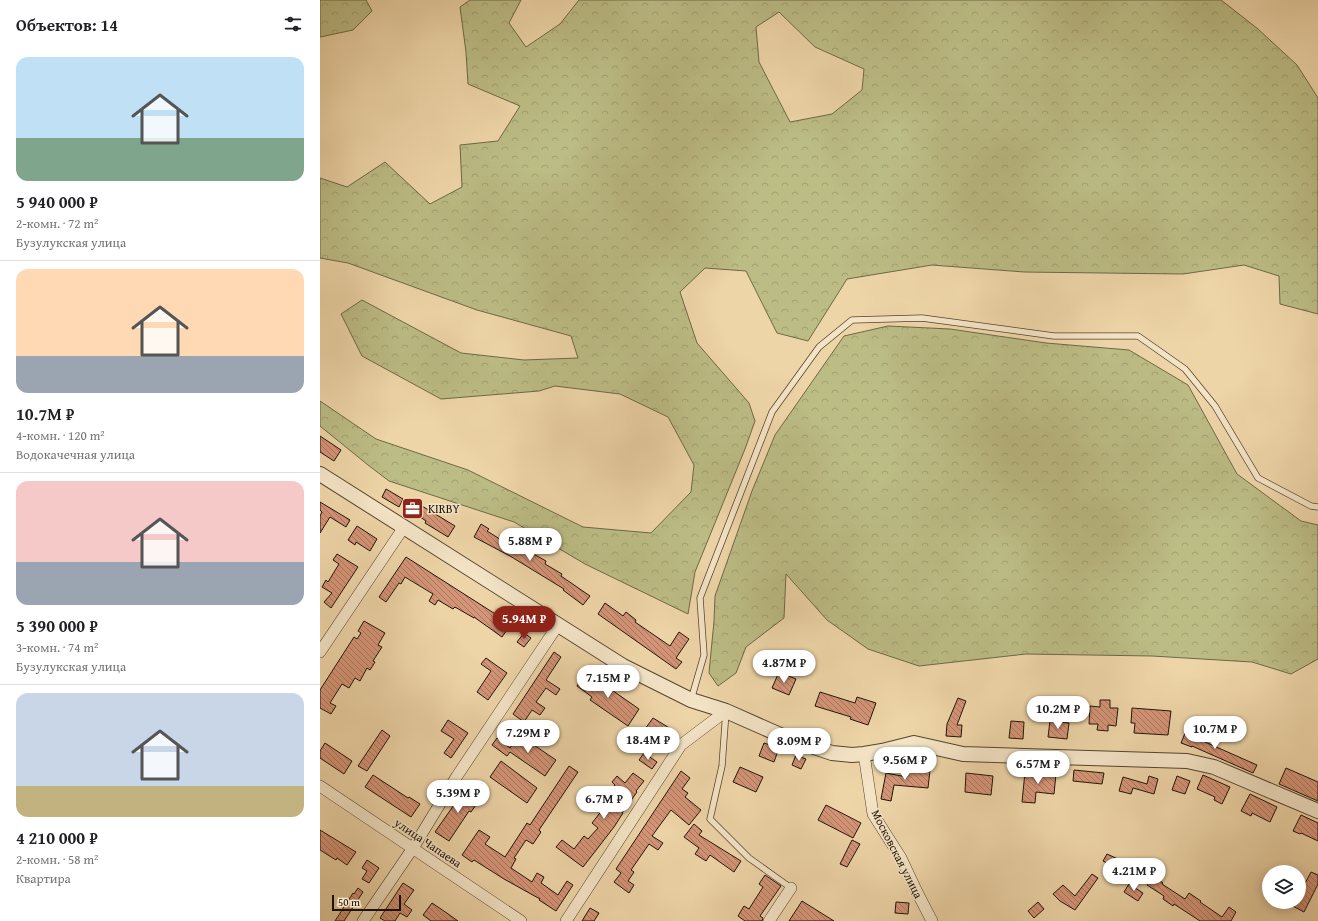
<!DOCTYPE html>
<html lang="ru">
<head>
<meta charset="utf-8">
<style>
  :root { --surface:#fff; --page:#f2f2f2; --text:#202124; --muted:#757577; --line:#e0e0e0; --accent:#8f2418 }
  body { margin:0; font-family:"Gentium Book Plus",serif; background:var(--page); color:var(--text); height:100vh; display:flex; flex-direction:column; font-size:15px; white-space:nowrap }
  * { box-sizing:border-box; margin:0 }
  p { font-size:13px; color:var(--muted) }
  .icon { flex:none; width:22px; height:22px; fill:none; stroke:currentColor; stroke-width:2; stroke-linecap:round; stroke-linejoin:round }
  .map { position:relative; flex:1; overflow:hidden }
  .drawer { display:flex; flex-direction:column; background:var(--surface); width:320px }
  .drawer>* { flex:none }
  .fabs { position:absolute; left:942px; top:865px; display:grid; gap:8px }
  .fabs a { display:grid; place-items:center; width:44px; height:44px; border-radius:50%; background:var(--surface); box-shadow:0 2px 10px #0003; font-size:20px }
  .scale { position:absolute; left:12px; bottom:10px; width:69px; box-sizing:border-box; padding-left:4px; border:2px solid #201307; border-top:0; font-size:11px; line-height:14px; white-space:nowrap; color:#201307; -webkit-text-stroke:3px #f4e4c6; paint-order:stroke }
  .price { position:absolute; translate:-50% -34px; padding:0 9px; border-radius:14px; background:#fff; color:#222; font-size:13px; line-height:26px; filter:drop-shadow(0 1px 2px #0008) }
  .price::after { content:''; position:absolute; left:50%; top:24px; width:12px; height:9px; margin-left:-6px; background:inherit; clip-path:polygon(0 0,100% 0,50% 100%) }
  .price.on { background:var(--accent); color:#fff }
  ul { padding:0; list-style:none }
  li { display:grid; align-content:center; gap:8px; height:212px; padding:0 16px }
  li+li { border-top:1px solid var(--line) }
  li span { display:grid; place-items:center; height:124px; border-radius:12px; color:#555 }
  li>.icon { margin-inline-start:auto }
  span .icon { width:72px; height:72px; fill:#fffc; stroke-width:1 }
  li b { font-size:17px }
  h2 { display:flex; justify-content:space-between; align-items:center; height:48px; padding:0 16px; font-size:17px }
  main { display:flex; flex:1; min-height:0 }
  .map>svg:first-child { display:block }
  .forest { fill:url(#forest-crowns); stroke:#6e6846; fill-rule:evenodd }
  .building { fill:url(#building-back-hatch); stroke:#201307 }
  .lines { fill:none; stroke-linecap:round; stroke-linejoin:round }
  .service-casing { stroke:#54442f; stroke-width:7 }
  .minor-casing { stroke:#54442f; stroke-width:12 }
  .tertiary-casing { stroke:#54442f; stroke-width:16 }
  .service { stroke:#f4e4c6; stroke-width:5.5 }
  .minor { stroke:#f4e4c6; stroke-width:11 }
  .tertiary { stroke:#f4e4c6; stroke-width:14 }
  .labels { text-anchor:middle; stroke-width:3; stroke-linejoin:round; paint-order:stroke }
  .poi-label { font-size:12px; fill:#201307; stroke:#f4e4c6; text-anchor:start }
  .street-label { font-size:12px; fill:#201307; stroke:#f4e4c6 }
</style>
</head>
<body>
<main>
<section class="drawer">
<h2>Объектов: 14<svg class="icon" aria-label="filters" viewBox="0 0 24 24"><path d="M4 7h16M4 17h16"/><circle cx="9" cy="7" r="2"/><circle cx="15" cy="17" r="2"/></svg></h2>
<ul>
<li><span style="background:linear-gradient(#bfe0f5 65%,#7fa58c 0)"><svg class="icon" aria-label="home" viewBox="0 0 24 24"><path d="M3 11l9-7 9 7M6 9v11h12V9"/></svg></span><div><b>5 940 000 ₽</b><p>2-комн. · 72 m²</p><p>Бузулукская улица</p></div></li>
<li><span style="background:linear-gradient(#ffd9b3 70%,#9aa5b1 0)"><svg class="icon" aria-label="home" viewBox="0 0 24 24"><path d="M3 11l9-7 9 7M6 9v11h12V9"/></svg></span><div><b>10.7M ₽</b><p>4-комн. · 120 m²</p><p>Водокачечная улица</p></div></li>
<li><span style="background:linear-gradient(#f6c9c9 65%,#9aa5b1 0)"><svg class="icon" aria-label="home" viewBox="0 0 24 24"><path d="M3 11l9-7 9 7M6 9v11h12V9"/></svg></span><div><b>5 390 000 ₽</b><p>3-комн. · 74 m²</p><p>Бузулукская улица</p></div></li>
<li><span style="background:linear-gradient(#c9d6e8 75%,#c2b280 0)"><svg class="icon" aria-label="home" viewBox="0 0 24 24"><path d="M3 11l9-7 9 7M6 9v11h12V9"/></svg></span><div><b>4 210 000 ₽</b><p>2-комн. · 58 m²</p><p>Квартира</p></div></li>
</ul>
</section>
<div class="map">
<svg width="998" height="921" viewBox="0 0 998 921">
  <defs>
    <pattern id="forest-crowns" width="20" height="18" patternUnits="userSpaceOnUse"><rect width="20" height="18" fill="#bcbc85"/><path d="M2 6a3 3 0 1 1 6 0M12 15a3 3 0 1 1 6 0" fill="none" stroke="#a1a171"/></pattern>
    <pattern id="building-back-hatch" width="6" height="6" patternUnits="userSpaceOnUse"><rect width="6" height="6" fill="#d59578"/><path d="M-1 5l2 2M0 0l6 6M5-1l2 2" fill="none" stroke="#ac7860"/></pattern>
  </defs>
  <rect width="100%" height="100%" fill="#eed5a8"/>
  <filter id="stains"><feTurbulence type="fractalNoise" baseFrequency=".005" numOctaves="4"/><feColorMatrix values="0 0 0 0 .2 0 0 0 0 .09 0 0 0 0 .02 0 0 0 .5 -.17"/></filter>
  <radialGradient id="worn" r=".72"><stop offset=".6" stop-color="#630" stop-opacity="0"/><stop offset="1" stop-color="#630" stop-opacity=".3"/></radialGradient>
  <g class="forest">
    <polygon points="0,0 46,0 52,11 33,30 0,37"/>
    <path d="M150,0H201L189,23L206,47L240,24L259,0H901L938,29L977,65L998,98V314L960,304L959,276L924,265L863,274L704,272L612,265L527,279L488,341L457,333L426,271L385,268L360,292L377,343L429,403L435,421L425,449L375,572L368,614L265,564L194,522L69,481L48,465L0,426V401L56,439L148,470L263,527L331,533L371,492L374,465L348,417L300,394L235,386L219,391L121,399L42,356L21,314L42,300L141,353L204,360L258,358L251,336L157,310L28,263L0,258V178L27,187L65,162L110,204L142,187L140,145L178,141L200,106L148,84L146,52L140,7ZM459,12L495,47L544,69L542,90L512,114L470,122L439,62L436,27Z"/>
    <polygon points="568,326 630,329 726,343 809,350 868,385 917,474 981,521 998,525 998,659 971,674 932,662 832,656 706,654 599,666 548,649 507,620 466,574 464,618 426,647 416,673 398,686 389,673 394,621 395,596 432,491 455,435 524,336"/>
  </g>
  <g class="building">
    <polygon points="0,436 21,450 14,461 0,452"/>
    <polygon points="66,489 83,499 79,507 62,497"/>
    <polygon points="92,500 135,526 128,537 105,523 106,521 87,508"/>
    <polygon points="0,502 30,520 26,527 10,517 0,533 0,516 2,512 0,510"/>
    <polygon points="161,524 169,529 167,531 186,543 191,534 200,539 198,542 212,550 210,552 226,561 225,564 242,574 241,576 270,596 263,605 243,590 244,589 190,556 154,537"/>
    <polygon points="37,526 57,539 50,551 36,542 35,545 28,540"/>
    <polygon points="17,554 38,567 11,608 4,602 12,593 2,587 6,580 8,582 19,564 13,560"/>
    <polygon points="86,557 191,624 182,637 154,617 154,618 135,607 133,609 118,600 115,605 109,601 113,594 85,577 81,584 79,583 66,602 59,597"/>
    <polygon points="285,603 303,616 306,612 316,620 315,622 350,646 359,632 369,639 356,658 362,662 356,669 278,614"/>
    <polygon points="44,621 65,633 58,645 62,647 53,661 55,662 50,670 47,668 40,681 35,678 29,688 22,684 10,703 16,706 11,714 0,708 0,690 34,637 37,639 41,633 38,631"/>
    <polygon points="204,633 211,638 204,647 197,642"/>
    <polygon points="234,652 241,657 226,680 240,689 236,695 226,688 216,702 225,708 220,715 212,710 204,722 193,714"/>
    <polygon points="166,658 187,673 168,700 157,692 171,671 161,664"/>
    <polygon points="266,672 319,709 308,726 270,700 272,697 257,686"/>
    <polygon points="459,672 476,679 469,695 452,688"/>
    <polygon points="500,692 535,703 537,697 556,703 548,725 530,719 531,717 495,706"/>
    <polygon points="638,698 646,701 637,725 642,725 641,737 626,736 627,724"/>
    <polygon points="780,700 790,700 790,708 798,708 796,726 788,725 788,731 777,730 778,724 769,724 770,706 780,707"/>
    <polygon points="812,708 851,711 848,735 814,733 815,723 811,723"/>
    <polygon points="333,718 356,732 344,749 336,744 340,739 325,729"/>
    <polygon points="128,720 148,733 131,758 124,753 134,739 121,731"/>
    <polygon points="691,721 704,722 703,739 689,738"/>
    <polygon points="730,721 749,723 747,739 728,737"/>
    <polygon points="868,726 879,730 876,738 937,765 933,773 872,746 872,747 861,743"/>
    <polygon points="62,730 70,736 47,771 38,766"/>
    <polygon points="199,735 236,760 225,776 190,752 187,756 172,745 177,738 190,748"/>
    <polygon points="5,743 32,761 24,774 0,758 0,751"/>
    <polygon points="444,743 459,748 454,762 439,756"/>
    <polygon points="324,753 337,762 332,769 319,760"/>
    <polygon points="476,755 486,759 481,769 472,765"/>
    <polygon points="181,761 217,788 207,803 170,777"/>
    <polygon points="249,766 258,772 219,830 221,832 213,844 206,840 194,858 196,859 191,868 212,882 217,873 224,877 221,883 238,895 247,881 253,885 236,911 219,900 220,899 184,879 154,860 152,862 142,855 159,830 170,837 165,844 185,857 207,823 210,825"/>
    <polygon points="420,767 443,777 436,792 413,782"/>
    <polygon points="588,768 610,770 608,788 574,785 571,801 561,799 566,773 587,777"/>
    <polygon points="966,768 998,782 998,801 959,784"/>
    <polygon points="754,770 784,773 782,784 753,781"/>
    <polygon points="361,771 370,778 362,789 368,793 365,797 381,810 369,825 351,810 332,836 343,843 338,850 329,844 311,870 314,872 308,881 314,885 309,893 294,882 301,873 296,869"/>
    <polygon points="705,772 736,774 734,794 716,792 715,803 702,802"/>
    <polygon points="313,773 324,781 316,791 317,792 302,813 303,813 294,827 263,867 236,847 242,840 254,849 264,836 268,839 278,828 272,823 283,809 281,808 288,797 287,796 295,785 292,782 297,776 305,783"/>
    <polygon points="646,773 673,776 671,795 645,792"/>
    <polygon points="53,775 88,798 89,797 100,804 91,817 45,787"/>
    <polygon points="883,775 910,787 902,804 894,800 895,797 877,789"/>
    <polygon points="829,776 838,779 834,794 813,788 811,794 799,791 803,777 827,784"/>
    <polygon points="857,776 870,781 865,794 852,790"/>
    <polygon points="143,787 160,799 151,812 149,811 129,841 115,832 136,802 134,800"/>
    <polygon points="930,794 957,807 950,822 932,813 931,816 921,811"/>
    <polygon points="506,805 541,823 533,838 498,820"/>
    <polygon points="981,815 998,823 998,841 981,833 980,834 973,831"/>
    <polygon points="374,824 382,831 379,835 421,861 414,872 390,855 386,861 375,854 379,848 364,837"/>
    <polygon points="0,830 36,852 27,865 17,858 16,860 0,850"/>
    <polygon points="532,840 540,844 527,867 520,864"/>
    <polygon points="787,854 811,865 807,873 783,861"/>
    <polygon points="47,860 59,868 49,883 42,879 47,871 42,868"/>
    <polygon points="991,872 998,875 998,884 984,912 965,902 979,902 979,895"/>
    <polygon points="772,874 778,878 755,910 740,901 733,894 743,885 755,896"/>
    <polygon points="445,875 461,886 440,916 443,918 442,921 425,921 418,916 424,906 429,909 443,887 439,884"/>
    <polygon points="833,876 843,883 842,884 865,899 869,893 881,901 880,902 902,917 909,907 916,912 911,921 880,921 854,904 853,906 843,899 844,896 827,885"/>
    <polygon points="83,883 94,890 84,904 92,910 87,917 80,913 75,921 65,921 60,918"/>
    <polygon points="809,884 823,893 818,901 804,892"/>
    <polygon points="38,888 43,892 24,921 15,921 33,893 34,894"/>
    <polygon points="482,901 514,921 469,921"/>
    <polygon points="576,902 589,903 588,914 575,913"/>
    <polygon points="718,902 724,909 714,918 708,911"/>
    <polygon points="112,903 121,909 138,921 111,921 103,915"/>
    <polygon points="270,908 279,913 274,921 262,921"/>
  </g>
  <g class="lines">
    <defs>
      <g id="service">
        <polyline points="371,700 384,655 380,598 452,412 499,347 532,320 602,318 734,336 818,336 865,369 895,406 938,478 991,506 998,507"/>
        <polyline points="406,711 402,766 390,819 429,858 471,888"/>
      </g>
      <g id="minor">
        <polyline points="0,652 84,527"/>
        <polyline points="544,754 553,814 581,858 597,892 612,921"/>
        <polyline points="0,786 201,921"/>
        <polyline points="43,921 93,848 137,776 238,625"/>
        <polyline points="246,921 361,745 406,711"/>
        <polyline points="449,921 471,888"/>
      </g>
      <polyline id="tertiary" points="0,474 303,666 371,700 406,711 467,738 512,753 532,755 544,754 562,751 594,743 643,754 867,761 894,767 998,811"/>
    </defs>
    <use href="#service" class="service-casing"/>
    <use href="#minor" class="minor-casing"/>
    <use href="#tertiary" class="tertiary-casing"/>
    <use href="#service" class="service"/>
    <use href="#minor" class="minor"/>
    <use href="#tertiary" class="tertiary"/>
  </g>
  <defs>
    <symbol id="office-square" viewBox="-11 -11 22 22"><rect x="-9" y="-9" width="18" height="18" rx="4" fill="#8f2418" stroke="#f4e4c6"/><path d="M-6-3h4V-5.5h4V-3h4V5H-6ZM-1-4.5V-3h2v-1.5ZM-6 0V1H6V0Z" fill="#fff"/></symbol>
  </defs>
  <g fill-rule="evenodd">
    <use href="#office-square" x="80" y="496" width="25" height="25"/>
  </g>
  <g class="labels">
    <g class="poi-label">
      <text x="108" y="513">KIRBY</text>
    </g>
    <g class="street-label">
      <text transform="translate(108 843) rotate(34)" y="4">улица Чапаева</text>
      <text transform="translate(577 854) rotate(63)" y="4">Московская улица</text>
    </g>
  </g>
  <rect width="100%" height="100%" filter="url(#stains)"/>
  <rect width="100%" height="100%" fill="url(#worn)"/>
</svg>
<div class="fabs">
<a><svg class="icon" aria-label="layers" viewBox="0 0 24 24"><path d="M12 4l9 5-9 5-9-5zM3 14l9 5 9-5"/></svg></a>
</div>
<div class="scale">50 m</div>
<b class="price" style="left:210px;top:562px">5.88M ₽</b>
<b class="price on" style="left:204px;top:640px">5.94M ₽</b>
<b class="price" style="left:464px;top:684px">4.87M ₽</b>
<b class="price" style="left:288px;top:699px">7.15M ₽</b>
<b class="price" style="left:738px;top:730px">10.2M ₽</b>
<b class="price" style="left:895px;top:750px">10.7M ₽</b>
<b class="price" style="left:208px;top:754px">7.29M ₽</b>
<b class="price" style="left:328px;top:761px">18.4M ₽</b>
<b class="price" style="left:479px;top:762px">8.09M ₽</b>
<b class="price" style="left:585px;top:781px">9.56M ₽</b>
<b class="price" style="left:718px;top:785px">6.57M ₽</b>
<b class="price" style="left:138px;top:814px">5.39M ₽</b>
<b class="price" style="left:284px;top:820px">6.7M ₽</b>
<b class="price" style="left:814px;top:892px">4.21M ₽</b>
</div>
</main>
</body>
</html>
